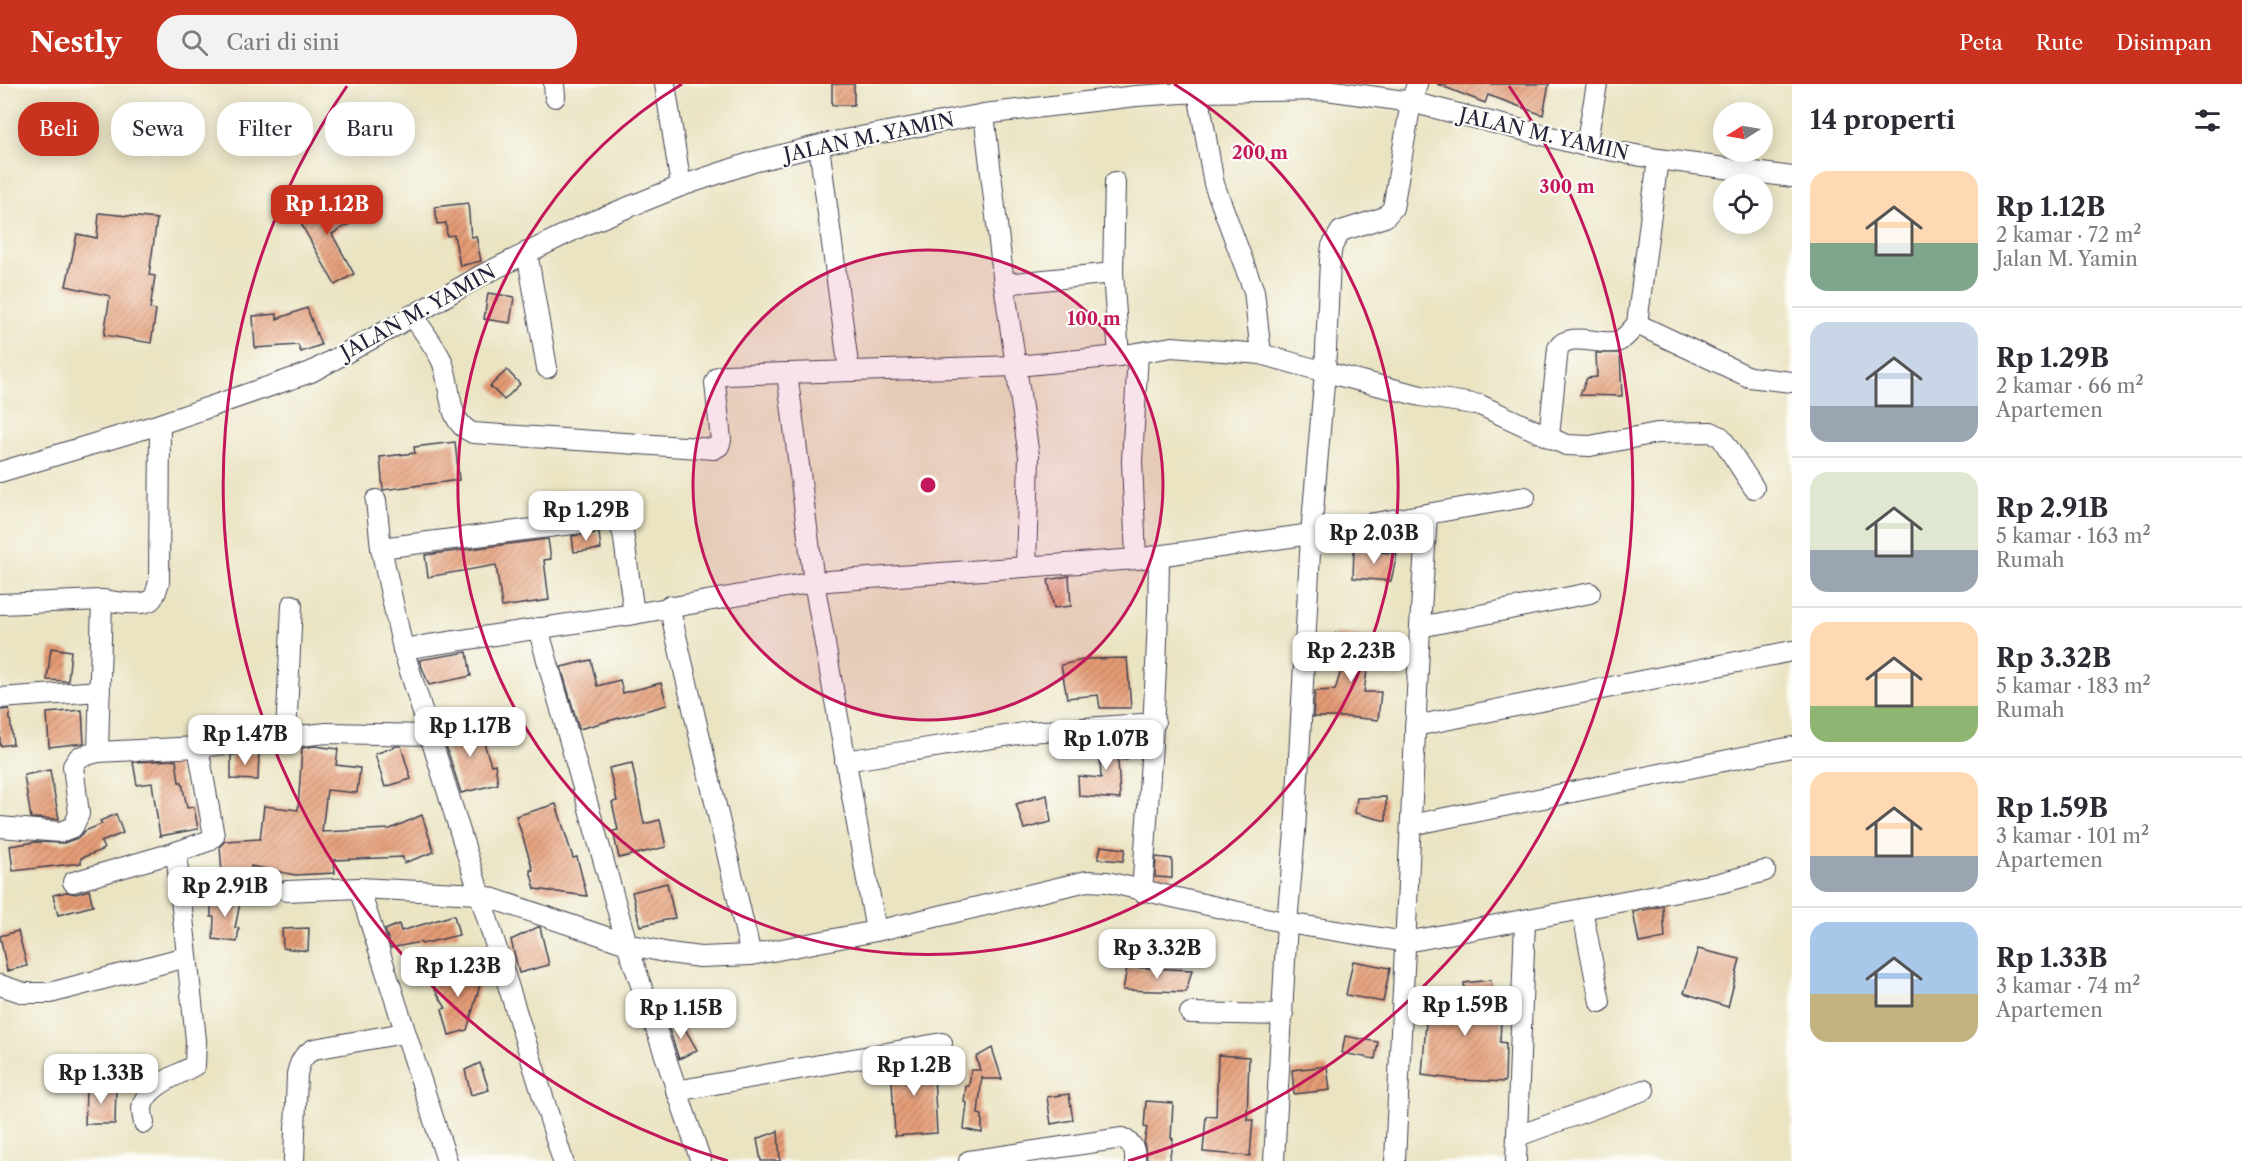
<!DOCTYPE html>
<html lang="id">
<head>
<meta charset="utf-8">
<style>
  :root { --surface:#fff; --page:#f2f2f3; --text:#2b2b33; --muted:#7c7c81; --line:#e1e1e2; --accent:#c8321e }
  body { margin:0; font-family:"Libre Caslon Text",serif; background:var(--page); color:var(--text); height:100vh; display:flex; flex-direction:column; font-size:22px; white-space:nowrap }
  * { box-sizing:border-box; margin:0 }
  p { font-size:20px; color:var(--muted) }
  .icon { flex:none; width:33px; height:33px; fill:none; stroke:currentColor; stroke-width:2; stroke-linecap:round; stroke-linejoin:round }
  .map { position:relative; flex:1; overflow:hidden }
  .details { display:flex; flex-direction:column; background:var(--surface); width:450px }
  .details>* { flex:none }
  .top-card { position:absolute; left:18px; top:18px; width:570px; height:54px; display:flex; gap:12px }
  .needle { width:39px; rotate:259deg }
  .controls { position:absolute; left:1713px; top:18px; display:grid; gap:12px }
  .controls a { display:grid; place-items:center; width:60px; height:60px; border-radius:50%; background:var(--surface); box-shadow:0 3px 15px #0003; font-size:30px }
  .price { position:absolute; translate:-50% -51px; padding:0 14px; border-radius:12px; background:#fff; color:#222; font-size:20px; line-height:39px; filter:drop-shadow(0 2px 3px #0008) }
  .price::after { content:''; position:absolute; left:50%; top:36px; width:18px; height:14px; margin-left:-9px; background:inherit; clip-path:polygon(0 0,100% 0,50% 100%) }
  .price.on { background:var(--accent); color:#fff }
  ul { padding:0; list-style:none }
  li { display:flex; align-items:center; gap:18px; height:150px; padding:0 18px }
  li+li { border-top:2px solid var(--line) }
  li span { display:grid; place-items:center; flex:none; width:168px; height:120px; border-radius:18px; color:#555 }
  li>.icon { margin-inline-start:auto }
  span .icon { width:72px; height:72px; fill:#fffc; stroke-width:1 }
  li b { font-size:26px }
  h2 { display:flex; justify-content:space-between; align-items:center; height:72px; padding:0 18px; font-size:26px }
  .pill { padding:0 21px; border-radius:24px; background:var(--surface); box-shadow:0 3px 15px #0003; font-size:21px; line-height:54px }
  .pill.on { background:var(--accent); color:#fff }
  header { display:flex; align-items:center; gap:36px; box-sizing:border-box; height:84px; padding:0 30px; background:var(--accent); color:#fff }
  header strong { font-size:28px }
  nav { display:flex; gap:33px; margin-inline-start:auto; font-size:21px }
  .search { width:420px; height:54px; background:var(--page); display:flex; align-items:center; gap:15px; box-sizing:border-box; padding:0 21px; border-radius:24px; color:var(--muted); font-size:22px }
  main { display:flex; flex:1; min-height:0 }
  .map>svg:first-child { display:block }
  .building { fill:url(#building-hatch) }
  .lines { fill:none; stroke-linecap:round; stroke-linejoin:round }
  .minor-casing { stroke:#403f4f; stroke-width:22 }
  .minor { stroke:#fff; stroke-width:20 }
  .ring { fill:none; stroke:#c2185b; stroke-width:3 }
  .labels { text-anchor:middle; stroke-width:4.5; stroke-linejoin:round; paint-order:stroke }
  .street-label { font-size:20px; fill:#22223b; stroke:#fdfcf7 }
  .centre { fill:#c2185b; stroke:#fdfcf7; stroke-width:3 }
  .ring-label { font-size:18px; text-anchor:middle; font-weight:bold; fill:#c2185b; stroke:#fdfcf7; stroke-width:4.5; stroke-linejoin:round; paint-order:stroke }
</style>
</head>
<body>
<header>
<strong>Nestly</strong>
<div class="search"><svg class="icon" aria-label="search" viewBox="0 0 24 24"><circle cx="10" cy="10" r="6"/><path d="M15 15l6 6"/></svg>Cari di sini</div>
<nav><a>Peta</a><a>Rute</a><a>Disimpan</a></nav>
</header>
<main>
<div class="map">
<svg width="1792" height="1077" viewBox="0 0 1792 1077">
  <defs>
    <pattern id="building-hatch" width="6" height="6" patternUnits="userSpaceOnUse" patternTransform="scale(1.5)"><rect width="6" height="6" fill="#e59b75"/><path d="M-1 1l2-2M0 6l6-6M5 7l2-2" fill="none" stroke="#b97e61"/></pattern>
  </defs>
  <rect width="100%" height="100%" fill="#fdfcf7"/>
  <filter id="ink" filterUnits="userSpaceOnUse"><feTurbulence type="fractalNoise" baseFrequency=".0167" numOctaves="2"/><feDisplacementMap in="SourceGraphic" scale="12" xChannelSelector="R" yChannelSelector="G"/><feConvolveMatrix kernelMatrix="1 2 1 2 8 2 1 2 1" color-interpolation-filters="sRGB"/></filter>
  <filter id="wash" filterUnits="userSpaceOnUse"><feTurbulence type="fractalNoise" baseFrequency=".008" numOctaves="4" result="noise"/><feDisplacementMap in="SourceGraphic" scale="24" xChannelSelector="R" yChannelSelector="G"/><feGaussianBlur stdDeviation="1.35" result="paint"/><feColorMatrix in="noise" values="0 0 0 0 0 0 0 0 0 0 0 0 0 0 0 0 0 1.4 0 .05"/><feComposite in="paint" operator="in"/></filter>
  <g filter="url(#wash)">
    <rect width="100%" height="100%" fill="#eae4c3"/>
    <g id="blocks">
      <g class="building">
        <rect x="832" y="0" width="22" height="21"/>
        <polygon points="1437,0 1549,0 1543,31 1488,11 1485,19"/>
        <polygon points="315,115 322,128 342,116 354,137 332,150 354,190 335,201 294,127"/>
        <polygon points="468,119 471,153 476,152 481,177 460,182 454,151 447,152 446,139 437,140 435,123"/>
        <polygon points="99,129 157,135 149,191 155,192 150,225 156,226 151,259 104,251 110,212 66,202 77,150 97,154"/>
        <polygon points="488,209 514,213 510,239 484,235"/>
        <polygon points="307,224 321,261 301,268 298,261 255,264 253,232 277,230 277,235"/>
        <polygon points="1596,269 1620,269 1622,312 1580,311 1587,294 1597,293"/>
        <polygon points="507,286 520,300 504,316 490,302"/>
        <polygon points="455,358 459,396 383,406 380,373 415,369 414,363"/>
        <polygon points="599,449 601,465 574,468 572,452"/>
        <polygon points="548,455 551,475 544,476 549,516 502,523 496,481 428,493 425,471"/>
        <polygon points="1354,465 1397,470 1391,497 1353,494"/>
        <polygon points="1069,492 1071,522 1054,524 1048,496"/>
        <polygon points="1336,549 1378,554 1370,580 1368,580 1364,608 1381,608 1378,636 1347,633 1313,633 1315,607 1335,606 1341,587"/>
        <polygon points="51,564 71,567 68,597 47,596"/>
        <polygon points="467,568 471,592 429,601 419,576"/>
        <polygon points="1127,574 1131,624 1100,624 1098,611 1067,614 1061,581 1087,575"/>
        <polygon points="591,576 597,602 620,596 623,609 661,599 667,621 579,645 561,583"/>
        <polygon points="9,625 13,660 0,662 0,626"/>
        <polygon points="82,626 84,659 49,663 47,629"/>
        <polygon points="477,637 491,681 495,680 498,700 461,709 442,649"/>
        <polygon points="1126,653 1127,676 1118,675 1120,715 1079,712 1078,692 1101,694 1099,655"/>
        <polygon points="314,662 338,665 336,681 360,684 357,709 327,706 322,748 390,745 422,731 434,768 404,779 403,773 334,776 335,789 295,791 251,782 251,788 222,790 220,762 225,757 260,755 264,722 298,726 302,664"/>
        <polygon points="397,662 401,662 411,695 385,703 375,670"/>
        <polygon points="259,668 258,696 231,695 231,671"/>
        <polygon points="176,676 179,698 182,698 187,724 194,723 198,745 160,752 152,699 137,701 133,678"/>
        <polygon points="632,679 644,740 660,736 666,763 619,774 613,747 618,746 612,718 617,717 609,684"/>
        <polygon points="50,686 59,735 31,734 24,691"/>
        <polygon points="1047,711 1051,738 1024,745 1016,720"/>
        <polygon points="1386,713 1386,737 1355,729 1357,714"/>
        <polygon points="556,720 573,774 577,773 587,812 535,805 530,786 533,786 516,732"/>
        <polygon points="116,730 123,749 101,758 104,765 81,774 81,779 13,787 10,762 36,758 64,759 77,754 85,747 102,740 100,737"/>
        <polygon points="1101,762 1125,765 1123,777 1098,775"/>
        <polygon points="1156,773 1172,775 1172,794 1155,793"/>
        <polygon points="667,799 675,834 640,842 632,808"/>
        <polygon points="89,806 93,822 58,831 53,811 66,808 76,810"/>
        <polygon points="211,814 241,814 235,844 239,844 237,858 213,855 214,833 211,833"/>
        <polygon points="1663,822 1665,854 1639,859 1633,828"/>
        <polygon points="454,831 459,851 422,860 420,858 391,864 385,846 399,840 401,847"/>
        <polygon points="538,843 540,843 549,881 519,889 511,856"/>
        <polygon points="309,844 308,867 283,864 282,845"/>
        <polygon points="18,847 27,882 7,887 0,852"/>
        <polygon points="1698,865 1740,875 1728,923 1684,909"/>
        <polygon points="1353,877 1390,884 1383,918 1346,911"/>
        <polygon points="472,882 480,901 467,946 449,951 442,925 446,924 430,898"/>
        <polygon points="1127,883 1192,886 1186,908 1123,906"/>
        <polygon points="1491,896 1495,935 1501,936 1500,958 1506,959 1505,998 1461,996 1422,991 1428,912 1466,915 1464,899"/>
        <polygon points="680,936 697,966 679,975 668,942"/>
        <polygon points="1345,952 1378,958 1375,975 1342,969"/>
        <polygon points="992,964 1002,995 983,995 982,992 978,1030 982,1031 982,1049 964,1045 967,1019 964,1018 966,1002 969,1002 971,986 980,986 976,973"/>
        <polygon points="1218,971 1249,973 1247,1036 1253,1036 1250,1072 1203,1068 1206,1032 1216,1033"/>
        <polygon points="933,973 937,1049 895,1052 891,980"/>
        <polygon points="480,979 489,1006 471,1011 465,986"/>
        <polygon points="1327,982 1330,1006 1294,1010 1292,986"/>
        <polygon points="116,1001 115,1040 85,1040 86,1004"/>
        <polygon points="1069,1010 1073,1036 1051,1040 1047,1013"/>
        <polygon points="1146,1017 1173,1019 1171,1054 1173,1055 1169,1077 1147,1075 1144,1059 1147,1044 1144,1043"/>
        <polygon points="778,1047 780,1077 761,1077 757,1055"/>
      </g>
    </g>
  </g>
  <g filter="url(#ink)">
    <use href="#blocks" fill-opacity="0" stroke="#403f4f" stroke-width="1.5"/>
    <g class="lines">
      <defs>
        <g id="minor">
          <polyline points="554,0 555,13"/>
          <polyline points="665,0 681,102"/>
          <polyline points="1198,8 1214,100 1254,207 1261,270"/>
          <polyline points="984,30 1004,200 1029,372 1026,483"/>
          <polyline points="819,62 849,287"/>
          <polyline points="1586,62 1597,0"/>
          <polyline points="1115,98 1113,189 1119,272"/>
          <polyline points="527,168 547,284"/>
          <polyline points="1004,200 1113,189"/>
          <path d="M412,231C422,245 433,260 441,275C453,300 444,337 473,349L714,365L719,362L721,356L715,299L718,293L725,291L1017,282L1119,272L1172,263L1261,270L1325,288L1421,312L1480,321L1566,361L1590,362L1657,349L1711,348L1721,353L1754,404"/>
          <polyline points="1637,240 1749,293 1792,298"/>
          <polyline points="787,289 814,498 876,847"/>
          <path d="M1549,352L1558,264C1570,246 1601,263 1619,257C1626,254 1631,246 1637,240L1658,75"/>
          <polyline points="0,388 160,340 311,288 397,241 480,192 584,141 681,102 753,78 833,58 984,30 1136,12 1198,8 1327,6 1411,18 1586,62 1658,75 1792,93"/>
          <polyline points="376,416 381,464 403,565 563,1077"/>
          <polyline points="381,464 612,435 618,439 623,448 634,530"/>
          <polyline points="1136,475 1132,377 1138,269"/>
          <path d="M102,516C113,517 141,523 151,516C156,512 157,504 159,498L160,340"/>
          <polyline points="0,520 102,516 98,668"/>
          <polyline points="669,522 751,871"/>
          <polyline points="1420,543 1590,509"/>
          <polyline points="538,544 627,860 701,1077"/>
          <polyline points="403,565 634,530 814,498 1136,475 1311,450 1525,413"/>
          <polyline points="0,614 100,607"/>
          <polyline points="1415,642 1792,567"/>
          <polyline points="286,652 292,521"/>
          <polyline points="845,677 1030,648 1155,639"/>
          <polyline points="1411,741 1792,663"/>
          <polyline points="0,743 60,748 73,743 79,730 73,682 79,673 98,668 198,663 327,649 429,651"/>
          <polyline points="73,798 176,768 208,757 214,752 198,663"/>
          <polyline points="359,804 447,1077"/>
          <polyline points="287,807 359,804 479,810 627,860 669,869 700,873 751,871 876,847 1087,797 1107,798 1287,839 1406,858 1720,799 1765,787"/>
          <path d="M1142,808C1150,696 1158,584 1159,472"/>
          <polyline points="1582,825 1600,918"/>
          <polyline points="0,901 24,909 50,909 186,873"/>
          <polyline points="1190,929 1283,931"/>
          <polyline points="676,1007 942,959"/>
          <path d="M144,1039C143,1035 142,1029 142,1024C145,1002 179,991 195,981L196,956L176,768"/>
          <polyline points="1518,1052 1644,1006"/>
          <path d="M294,1077L297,990C300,977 303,971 314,965L404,949"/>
          <path d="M969,1077L1122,1054C1133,1059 1136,1066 1135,1077"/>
          <polyline points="1274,1077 1287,839 1295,748 1311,450 1325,288 1330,176 1332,162 1341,147 1385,133 1393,124 1411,18 1417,0"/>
          <polyline points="1395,1077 1420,543 1427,430"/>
          <polyline points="1516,1077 1525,837"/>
        </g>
      </defs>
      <use href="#minor" class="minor-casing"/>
      <use href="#minor" class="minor"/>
    </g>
  </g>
  <circle cx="928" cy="401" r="235" fill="#c2185b" fill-opacity=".12"/>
  <g class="ring">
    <circle cx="928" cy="401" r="235"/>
    <path d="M1174 0A470 470 0 1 1 682 0"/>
    <path d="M728 1077A705 705 0 0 1 347 2M1509 2A705 705 0 0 1 1128 1077"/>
  </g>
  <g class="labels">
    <g class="street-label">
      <text transform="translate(1544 50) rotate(13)" y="7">JALAN M. YAMIN</text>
      <text transform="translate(869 53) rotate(-12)" y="7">JALAN M. YAMIN</text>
      <text transform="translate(418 228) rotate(-29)" y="7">JALAN M. YAMIN</text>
    </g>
  </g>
  <circle cx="928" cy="401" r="9" class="centre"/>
  <g class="ring-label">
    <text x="1260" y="75">200 m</text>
    <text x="1567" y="109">300 m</text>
    <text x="1094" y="241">100 m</text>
  </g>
</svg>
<div class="controls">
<a><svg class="needle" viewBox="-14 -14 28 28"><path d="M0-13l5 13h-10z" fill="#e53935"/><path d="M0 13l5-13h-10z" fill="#7c7c81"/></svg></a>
<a><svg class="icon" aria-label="locate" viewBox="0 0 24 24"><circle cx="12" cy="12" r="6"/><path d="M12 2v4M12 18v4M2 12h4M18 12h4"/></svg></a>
</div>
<b class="price on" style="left:327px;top:152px">Rp 1.12B</b>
<b class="price" style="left:586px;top:458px">Rp 1.29B</b>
<b class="price" style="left:1374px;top:481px">Rp 2.03B</b>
<b class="price" style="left:1351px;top:599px">Rp 2.23B</b>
<b class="price" style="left:470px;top:674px">Rp 1.17B</b>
<b class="price" style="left:245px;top:682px">Rp 1.47B</b>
<b class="price" style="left:1106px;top:687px">Rp 1.07B</b>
<b class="price" style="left:225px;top:834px">Rp 2.91B</b>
<b class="price" style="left:1157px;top:896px">Rp 3.32B</b>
<b class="price" style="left:458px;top:914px">Rp 1.23B</b>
<b class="price" style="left:1465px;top:953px">Rp 1.59B</b>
<b class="price" style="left:681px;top:956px">Rp 1.15B</b>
<b class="price" style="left:914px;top:1013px">Rp 1.2B</b>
<b class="price" style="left:101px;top:1021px">Rp 1.33B</b>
<div class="top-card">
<a class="pill on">Beli</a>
<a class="pill">Sewa</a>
<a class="pill">Filter</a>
<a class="pill">Baru</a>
</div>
</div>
<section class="details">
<h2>14 properti<svg class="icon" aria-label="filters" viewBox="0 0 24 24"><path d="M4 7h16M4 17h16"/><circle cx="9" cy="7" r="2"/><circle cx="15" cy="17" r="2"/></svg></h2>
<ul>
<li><span style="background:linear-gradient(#ffd9b3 60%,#7fa58c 0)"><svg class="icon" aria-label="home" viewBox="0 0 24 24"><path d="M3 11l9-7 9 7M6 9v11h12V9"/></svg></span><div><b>Rp 1.12B</b><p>2 kamar · 72 m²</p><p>Jalan M. Yamin</p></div></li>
<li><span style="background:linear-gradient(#c9d6e8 70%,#9aa5b1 0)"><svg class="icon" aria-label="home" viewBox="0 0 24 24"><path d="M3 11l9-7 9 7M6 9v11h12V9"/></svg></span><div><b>Rp 1.29B</b><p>2 kamar · 66 m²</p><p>Apartemen</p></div></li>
<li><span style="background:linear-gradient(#dfe7d0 65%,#9aa5b1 0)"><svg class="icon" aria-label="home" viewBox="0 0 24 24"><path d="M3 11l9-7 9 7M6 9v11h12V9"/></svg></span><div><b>Rp 2.91B</b><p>5 kamar · 163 m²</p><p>Rumah</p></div></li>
<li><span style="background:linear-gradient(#ffd9b3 70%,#8fb573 0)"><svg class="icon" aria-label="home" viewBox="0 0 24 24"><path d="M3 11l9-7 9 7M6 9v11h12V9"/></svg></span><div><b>Rp 3.32B</b><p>5 kamar · 183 m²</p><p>Rumah</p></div></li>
<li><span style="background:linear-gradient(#ffd9b3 70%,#9aa5b1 0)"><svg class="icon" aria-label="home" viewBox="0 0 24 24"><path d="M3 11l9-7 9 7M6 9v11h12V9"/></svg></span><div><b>Rp 1.59B</b><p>3 kamar · 101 m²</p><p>Apartemen</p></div></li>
<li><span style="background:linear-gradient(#a9c7e8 60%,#c2b280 0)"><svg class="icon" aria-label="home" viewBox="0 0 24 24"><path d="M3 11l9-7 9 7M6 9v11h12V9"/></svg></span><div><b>Rp 1.33B</b><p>3 kamar · 74 m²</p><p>Apartemen</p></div></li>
</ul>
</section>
</main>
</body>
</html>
